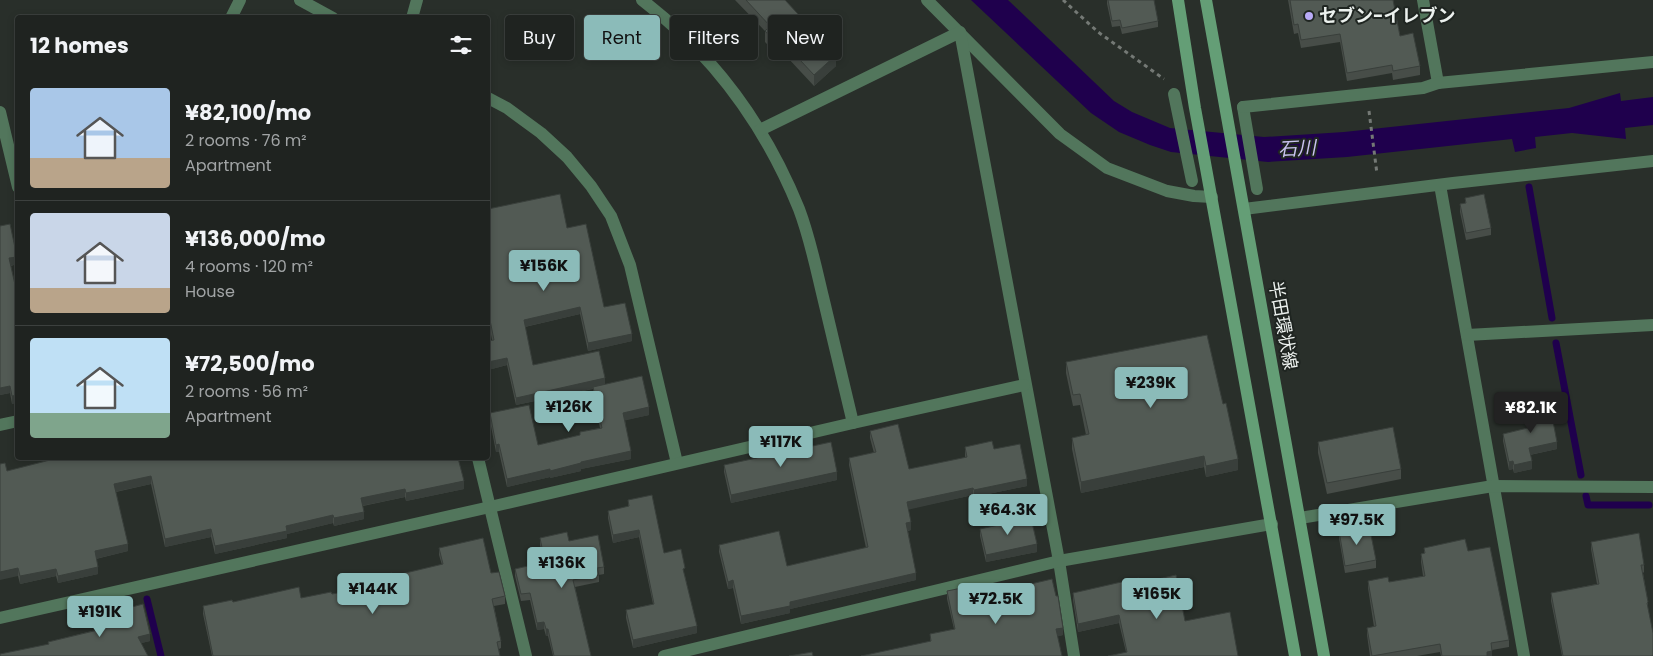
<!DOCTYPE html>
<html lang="en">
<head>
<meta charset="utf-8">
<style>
  :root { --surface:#1f2320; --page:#2c2f2d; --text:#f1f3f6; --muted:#a1a4a5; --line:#3c403e; --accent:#8bbbb9 }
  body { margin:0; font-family:Poppins,"Noto Sans JP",sans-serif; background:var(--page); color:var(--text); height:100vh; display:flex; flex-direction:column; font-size:19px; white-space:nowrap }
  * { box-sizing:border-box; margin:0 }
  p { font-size:16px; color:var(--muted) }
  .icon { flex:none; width:28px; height:28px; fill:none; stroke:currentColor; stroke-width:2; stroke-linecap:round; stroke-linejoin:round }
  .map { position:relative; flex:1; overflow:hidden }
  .details { position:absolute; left:15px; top:15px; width:475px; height:445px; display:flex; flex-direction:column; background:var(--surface); border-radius:5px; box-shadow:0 2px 8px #0003,0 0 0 1px var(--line) }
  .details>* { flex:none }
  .guide { position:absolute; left:505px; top:15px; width:475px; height:45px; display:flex; gap:10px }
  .price { position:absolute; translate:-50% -42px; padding:0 11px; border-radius:5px; background:var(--accent); color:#111; font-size:16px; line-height:32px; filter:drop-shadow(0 1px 2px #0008) }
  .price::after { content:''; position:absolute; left:50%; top:30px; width:15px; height:11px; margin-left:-8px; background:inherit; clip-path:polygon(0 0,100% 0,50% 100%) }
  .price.on { background:#222; color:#fff }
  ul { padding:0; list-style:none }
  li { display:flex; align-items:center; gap:15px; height:125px; padding:0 15px }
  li+li { border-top:1px solid var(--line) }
  li span { display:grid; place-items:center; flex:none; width:140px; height:100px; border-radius:5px; color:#555 }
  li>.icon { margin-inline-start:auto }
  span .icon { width:60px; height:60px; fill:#fffc; stroke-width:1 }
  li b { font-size:21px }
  h2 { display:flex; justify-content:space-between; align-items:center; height:60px; padding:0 15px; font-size:21px }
  .tag { padding:0 18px; border-radius:5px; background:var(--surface); box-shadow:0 2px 8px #0003,0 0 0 1px var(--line); font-size:18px; line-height:45px }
  .tag.on { background:var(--accent); color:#111 }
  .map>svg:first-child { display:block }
  .water { fill:#1f004d }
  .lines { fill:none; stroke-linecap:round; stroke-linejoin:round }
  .stream { stroke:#1f004d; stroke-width:7 }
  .path { stroke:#747975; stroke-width:3; stroke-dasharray:4 4; stroke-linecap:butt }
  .pedestrian { stroke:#52765c; stroke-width:12 }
  .minor { stroke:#52765c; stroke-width:12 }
  .secondary { stroke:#649e76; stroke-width:12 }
  .wall { fill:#474d48 }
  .shaded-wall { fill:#393f3b }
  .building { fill:#525a54; stroke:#393f3b }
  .poi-dot { fill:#b9abf7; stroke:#1f2521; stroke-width:2 }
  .labels { text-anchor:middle; stroke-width:4; stroke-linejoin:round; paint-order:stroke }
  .poi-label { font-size:18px; font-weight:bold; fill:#ecf1ee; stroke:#1f2521; text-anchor:start }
  .street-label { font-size:18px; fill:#ecf1ee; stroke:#1f2521 }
  .water-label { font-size:19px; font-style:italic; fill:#cac3f0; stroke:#1f2521 }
</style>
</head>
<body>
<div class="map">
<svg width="1653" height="656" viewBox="0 0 1653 656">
  <rect width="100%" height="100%" fill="#292f2a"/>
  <polygon class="water" points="971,0 1008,0 1114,101 1132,112 1170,128 1264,137 1344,132 1569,108 1620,93 1621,101 1653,97 1653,125 1625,128 1626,139 1572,133 1535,137 1536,148 1515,152 1512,139 1347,157 1268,162 1171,152 1150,145 1119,132 1091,113"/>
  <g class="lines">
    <g class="stream">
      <polyline points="1529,187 1552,318"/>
      <polyline points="1556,343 1581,475"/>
      <polyline points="1586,496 1588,505 1649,505"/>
      <polyline points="147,599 161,656"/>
    </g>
    <g class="path">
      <polyline points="1063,0 1098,32 1164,79"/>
      <polyline points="1369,111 1377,174"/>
    </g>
    <g class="pedestrian">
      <polyline points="1174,94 1192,181"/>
      <polyline points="1243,107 1257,189"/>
    </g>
    <g class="minor">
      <polyline points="300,0 333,18"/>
      <path d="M642,0C714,55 765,125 799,209C810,238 816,268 823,297C833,339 843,381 853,423"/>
      <polyline points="927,0 1060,134 1107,168 1167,191 1194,196 1212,197"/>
      <polyline points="1423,0 1438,83"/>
      <polyline points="231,18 240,0"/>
      <polyline points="412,18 417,0"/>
      <polyline points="488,98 507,108 541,133 567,157 591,186 611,216 630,265 677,463"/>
      <polyline points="1243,107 1423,88 1438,83 1653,62"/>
      <polyline points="0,112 18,187"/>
      <polyline points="760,130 960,32 1059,561 1074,656"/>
      <polyline points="1440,185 1524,656"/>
      <polyline points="1244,209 1453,183 1653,161"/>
      <polyline points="1467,335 1653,325"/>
      <polyline points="0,425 18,421"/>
      <polyline points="478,458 526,656"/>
      <polyline points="1300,518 1493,486 1653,487"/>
      <polyline points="0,618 490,507 853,423 1024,385"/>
      <polyline points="664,656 1059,561 1272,524"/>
    </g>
    <g class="secondary">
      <polyline points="1178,0 1195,108 1295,656"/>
      <polyline points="1206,0 1324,656"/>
    </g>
  </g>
  <g class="wall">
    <polygon points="735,0 785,0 836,66 814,86 787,57 783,61 765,42 765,31"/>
    <polygon points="1107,0 1158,21 1158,27 1122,34 1120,26 1112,27 1107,4"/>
    <polygon points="1288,0 1393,0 1400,36 1420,66 1420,75 1393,80 1392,73 1347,81 1340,42 1301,48 1298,33 1294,34"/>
    <polygon points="1465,198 1491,228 1491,235 1466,240 1460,212 1460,204 1465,203"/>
    <polygon points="488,209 567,228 604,307 632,341 588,351 580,314 525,327 533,365 605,384 649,415 625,420 631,459 581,469 581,471 550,478 550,477 507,487 499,452 496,452 490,421 490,413 538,445 580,435 580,432 600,428 593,395 593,389 516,405 507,365 488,370 488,341 492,340 488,318"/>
    <polygon points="0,226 17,264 11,266 18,298 18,402 12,404 10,393 0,395"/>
    <polygon points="1066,362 1238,470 1206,477 1204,467 1081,493 1072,449 1072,438 1086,435 1080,405 1073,406 1066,373"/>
    <polygon points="1528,406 1557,449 1530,455 1532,469 1514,473 1513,469 1509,470 1503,441 1503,434 1531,427 1528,413"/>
    <polygon points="870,431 909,469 965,458 965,447 994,449 1027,486 974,497 973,495 908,509 911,530 908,531 916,580 790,609 790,613 741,624 733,588 728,589 719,552 719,545 787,566 866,548 849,465 849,458 874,453 870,438"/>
    <polygon points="1318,442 1401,469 1401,479 1327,494 1318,453"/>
    <polygon points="49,458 392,458 420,459 464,489 406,501 405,497 363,506 364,519 334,526 333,523 287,534 287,538 215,554 211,537 165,547 151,484 116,492 128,551 96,559 98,574 58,583 56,576 20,584 18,576 7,471 49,461"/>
    <polygon points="724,465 837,480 731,503 724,472"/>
    <polygon points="628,500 664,553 685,576 697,633 633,648 626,618 626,610 653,604 639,537 613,543 608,518 608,511 628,507"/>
    <polygon points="980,529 1037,552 986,562 980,536"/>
    <polygon points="1339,531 1376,560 1376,568 1345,573 1339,538"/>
    <polygon points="540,538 569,541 604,567 604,574 599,575 599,582 575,587 591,656 553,656 548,636 546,636 544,629 537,630 530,600 521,601 515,576 515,569 544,563 540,545"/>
    <polygon points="1591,542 1644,565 1644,572 1643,573 1648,602 1648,610 1653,656 1562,656 1551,601 1551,593 1597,584 1591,549"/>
    <polygon points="439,548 491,573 505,596 505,604 494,606 501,641 501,648 499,649 500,656 212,656 203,614 203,606 233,602 301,598 332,594 372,587 371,578 393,576 442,565 439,555"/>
    <polygon points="1424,548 1468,551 1509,640 1509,647 1492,650 1492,656 1441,656 1440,652 1417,656 1370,656 1367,635 1367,628 1374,627 1368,588 1368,581 1389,582 1423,576 1421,562 1421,554 1424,553"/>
    <polygon points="1140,583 1185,621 1126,652 1119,623 1078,632 1073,600 1073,593"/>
    <polygon points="947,591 975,597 1063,635 1058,636 930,641 930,634 954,629 947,599"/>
    <polygon points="95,617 150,641 141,643 48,644 48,642 96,630 95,624"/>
  </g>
  <g class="shaded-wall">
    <polygon points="787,46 787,57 783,61 783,50"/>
    <polygon points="836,55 836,66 814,86 814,75"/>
    <polygon points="17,257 17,264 9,266 9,258"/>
    <polygon points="580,307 580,314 524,327 524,320"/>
    <polygon points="632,334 632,341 588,351 588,343"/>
    <polygon points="507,358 507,365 488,370 488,362"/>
    <polygon points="605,378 605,386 516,405 516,398"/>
    <polygon points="10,386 10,393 0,395 0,388"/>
    <polygon points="18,395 18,402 12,404 12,396"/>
    <polygon points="649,407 649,415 623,421 623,413"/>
    <polygon points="1557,442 1557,449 1529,455 1529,448"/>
    <polygon points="499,444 499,452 496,452 496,445"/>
    <polygon points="631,451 631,459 581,469 581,471 550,478 550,471 581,462"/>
    <polygon points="1204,456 1204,467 1081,493 1081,482"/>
    <polygon points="1238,459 1238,470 1206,477 1206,466"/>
    <polygon points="1513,461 1513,469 1509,470 1509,462"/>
    <polygon points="1532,461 1532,469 1514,473 1514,465"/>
    <polygon points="550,469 550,477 507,487 507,479"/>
    <polygon points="837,472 837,480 731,503 731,495"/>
    <polygon points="151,476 151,484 114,492 114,484"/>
    <polygon points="1027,479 1027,486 974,497 974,490"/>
    <polygon points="464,481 464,489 406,501 406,493"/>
    <polygon points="973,488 973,495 907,510 907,502"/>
    <polygon points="405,489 405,497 361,506 361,498"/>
    <polygon points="364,512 364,519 334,526 334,518"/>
    <polygon points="333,515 333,523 287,534 287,538 215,554 215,546 286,526"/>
    <polygon points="911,522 911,530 906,531 906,523"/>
    <polygon points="211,529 211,537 165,547 165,539"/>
    <polygon points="639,530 639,537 613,543 613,535"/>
    <polygon points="128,544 128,551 95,559 95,551"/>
    <polygon points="1037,544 1037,552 986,562 986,555"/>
    <polygon points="98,567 98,574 58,583 58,576"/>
    <polygon points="18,568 18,576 0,580 0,572"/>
    <polygon points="56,569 56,576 20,584 20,576"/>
    <polygon points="916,573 916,580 790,609 790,613 741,624 741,616 790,602"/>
    <polygon points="733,580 733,588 728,589 728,582"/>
    <polygon points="1119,615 1119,623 1078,632 1078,624"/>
    <polygon points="544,622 544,629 537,630 537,623"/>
    <polygon points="697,626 697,633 633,648 633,640"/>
    <polygon points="1063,628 1063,635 1056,637 1056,629"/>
    <rect x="546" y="629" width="2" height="7"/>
    <polygon points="150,634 150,641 138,644 138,637"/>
    <polygon points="1492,651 1492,656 1487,656 1487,652"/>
  </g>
  <g class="building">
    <polygon points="746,0 785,0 836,55 814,75 787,46 783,50 765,31 770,26"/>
    <polygon points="1108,0 1154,0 1158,21 1122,28 1120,20 1112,21"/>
    <polygon points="1290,0 1393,0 1400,36 1413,33 1420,66 1393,71 1392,65 1347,73 1340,34 1301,40 1298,24 1294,25"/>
    <polygon points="560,194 567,228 586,224 604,307 625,303 632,334 588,343 580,307 524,320 533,365 599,351 605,378 516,398 507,358 488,362 488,341 494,340 488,310 488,209"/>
    <polygon points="1484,194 1491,228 1466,233 1460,204 1466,203 1465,198"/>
    <polygon points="10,224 17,257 9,258 18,298 18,395 12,396 10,386 0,388 0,226"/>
    <polygon points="1207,335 1223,404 1226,403 1238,459 1206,466 1204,456 1081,482 1072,438 1089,434 1080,394 1073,395 1066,362"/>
    <polygon points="642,376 649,407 623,413 631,451 581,462 581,463 550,471 550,469 507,479 499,444 496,445 490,413 529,405 538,445 580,435 580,432 602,428 593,387"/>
    <polygon points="1549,401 1557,442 1529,448 1532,461 1514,465 1513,461 1509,462 1503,434 1532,427 1528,406"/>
    <polygon points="898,424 909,469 967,457 965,447 992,441 994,449 1020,444 1027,479 974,490 973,488 907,502 911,522 906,523 916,573 790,602 790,606 741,616 733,580 728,582 719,545 779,531 787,566 868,547 849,458 876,452 870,431"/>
    <polygon points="1393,427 1401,469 1327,483 1318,442"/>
    <polygon points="831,442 837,472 731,495 724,465"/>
    <polygon points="49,458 419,458 420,459 425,458 458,458 464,481 406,493 405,489 361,498 364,512 334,518 333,515 286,526 287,531 215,546 211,529 165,539 151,476 114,484 128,544 95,551 98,567 58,576 56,569 20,576 18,568 0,572 0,464 5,463 7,471 50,460"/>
    <polygon points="652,495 664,553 681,549 685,568 683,569 697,626 633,640 626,610 654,604 639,530 613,535 608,511 629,506 628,500"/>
    <polygon points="1031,518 1037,544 986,555 980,529"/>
    <polygon points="1369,525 1376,560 1345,566 1339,531"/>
    <polygon points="567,532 569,541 598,535 604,567 597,568 599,575 573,580 591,656 554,656 548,629 546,629 544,622 537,623 530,593 521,594 515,569 545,562 540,538"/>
    <polygon points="1639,533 1644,565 1641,565 1648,602 1647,603 1653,633 1653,656 1563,656 1551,593 1599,584 1591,542"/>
    <polygon points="483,538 491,573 499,572 505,596 492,599 501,641 497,642 500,656 213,656 203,606 232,600 233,602 299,587 301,598 331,592 332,594 373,587 371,578 392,573 393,576 443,564 439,548"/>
    <polygon points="1465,539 1468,551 1490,547 1509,640 1491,643 1492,651 1487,652 1487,656 1442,656 1440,644 1372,656 1367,628 1376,626 1368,581 1388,577 1389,582 1425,576 1421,554 1425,553 1424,548"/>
    <polygon points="1176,575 1185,621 1230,612 1238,656 1108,656 1127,652 1119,615 1078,624 1073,593 1139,578 1140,583"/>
    <polygon points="1052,579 1056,596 1058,596 1063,628 1056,629 1062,656 861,656 931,641 930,634 955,629 947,591 972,586 975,597"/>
    <polygon points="143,604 150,634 138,637 148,656 0,656 0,654 49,644 48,642 98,630 95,617"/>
    <polygon points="812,652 813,656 789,656"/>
  </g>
  <circle class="poi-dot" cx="1309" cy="16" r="5"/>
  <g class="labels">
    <g class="poi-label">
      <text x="1319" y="22">セブン-イレブン</text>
    </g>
    <g class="street-label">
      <text transform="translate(1283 325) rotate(80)" y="6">半田環状線</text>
    </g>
    <g class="water-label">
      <text transform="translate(1297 148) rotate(-3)" y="7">石川</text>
    </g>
  </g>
</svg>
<b class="price" style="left:544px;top:292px">¥156K</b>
<b class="price" style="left:1151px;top:409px">¥239K</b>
<b class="price" style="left:569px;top:433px">¥126K</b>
<b class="price on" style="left:1531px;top:434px">¥82.1K</b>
<b class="price" style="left:781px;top:468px">¥117K</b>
<b class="price" style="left:1008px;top:536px">¥64.3K</b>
<b class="price" style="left:1357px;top:546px">¥97.5K</b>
<b class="price" style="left:562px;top:589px">¥136K</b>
<b class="price" style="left:373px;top:615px">¥144K</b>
<b class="price" style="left:1157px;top:620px">¥165K</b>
<b class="price" style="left:996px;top:625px">¥72.5K</b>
<b class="price" style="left:100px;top:638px">¥191K</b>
<div class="guide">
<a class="tag">Buy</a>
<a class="tag on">Rent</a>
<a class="tag">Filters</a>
<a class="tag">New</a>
</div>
<section class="details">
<h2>12 homes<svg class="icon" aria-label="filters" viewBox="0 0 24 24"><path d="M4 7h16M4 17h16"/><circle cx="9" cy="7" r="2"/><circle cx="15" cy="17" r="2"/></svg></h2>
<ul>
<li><span style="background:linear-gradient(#a9c7e8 70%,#b9a48a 0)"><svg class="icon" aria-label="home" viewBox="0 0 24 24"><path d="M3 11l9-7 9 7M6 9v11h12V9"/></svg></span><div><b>¥82,100/mo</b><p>2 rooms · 76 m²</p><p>Apartment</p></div></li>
<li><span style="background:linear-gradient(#c9d6e8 75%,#b9a48a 0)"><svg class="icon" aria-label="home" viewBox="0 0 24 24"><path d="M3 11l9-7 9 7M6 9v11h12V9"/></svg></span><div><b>¥136,000/mo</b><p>4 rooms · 120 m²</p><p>House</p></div></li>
<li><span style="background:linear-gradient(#bfe0f5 75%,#7fa58c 0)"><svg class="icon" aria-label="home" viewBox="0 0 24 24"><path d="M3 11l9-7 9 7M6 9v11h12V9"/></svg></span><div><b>¥72,500/mo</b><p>2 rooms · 56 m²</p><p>Apartment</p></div></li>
</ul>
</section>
</div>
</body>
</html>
